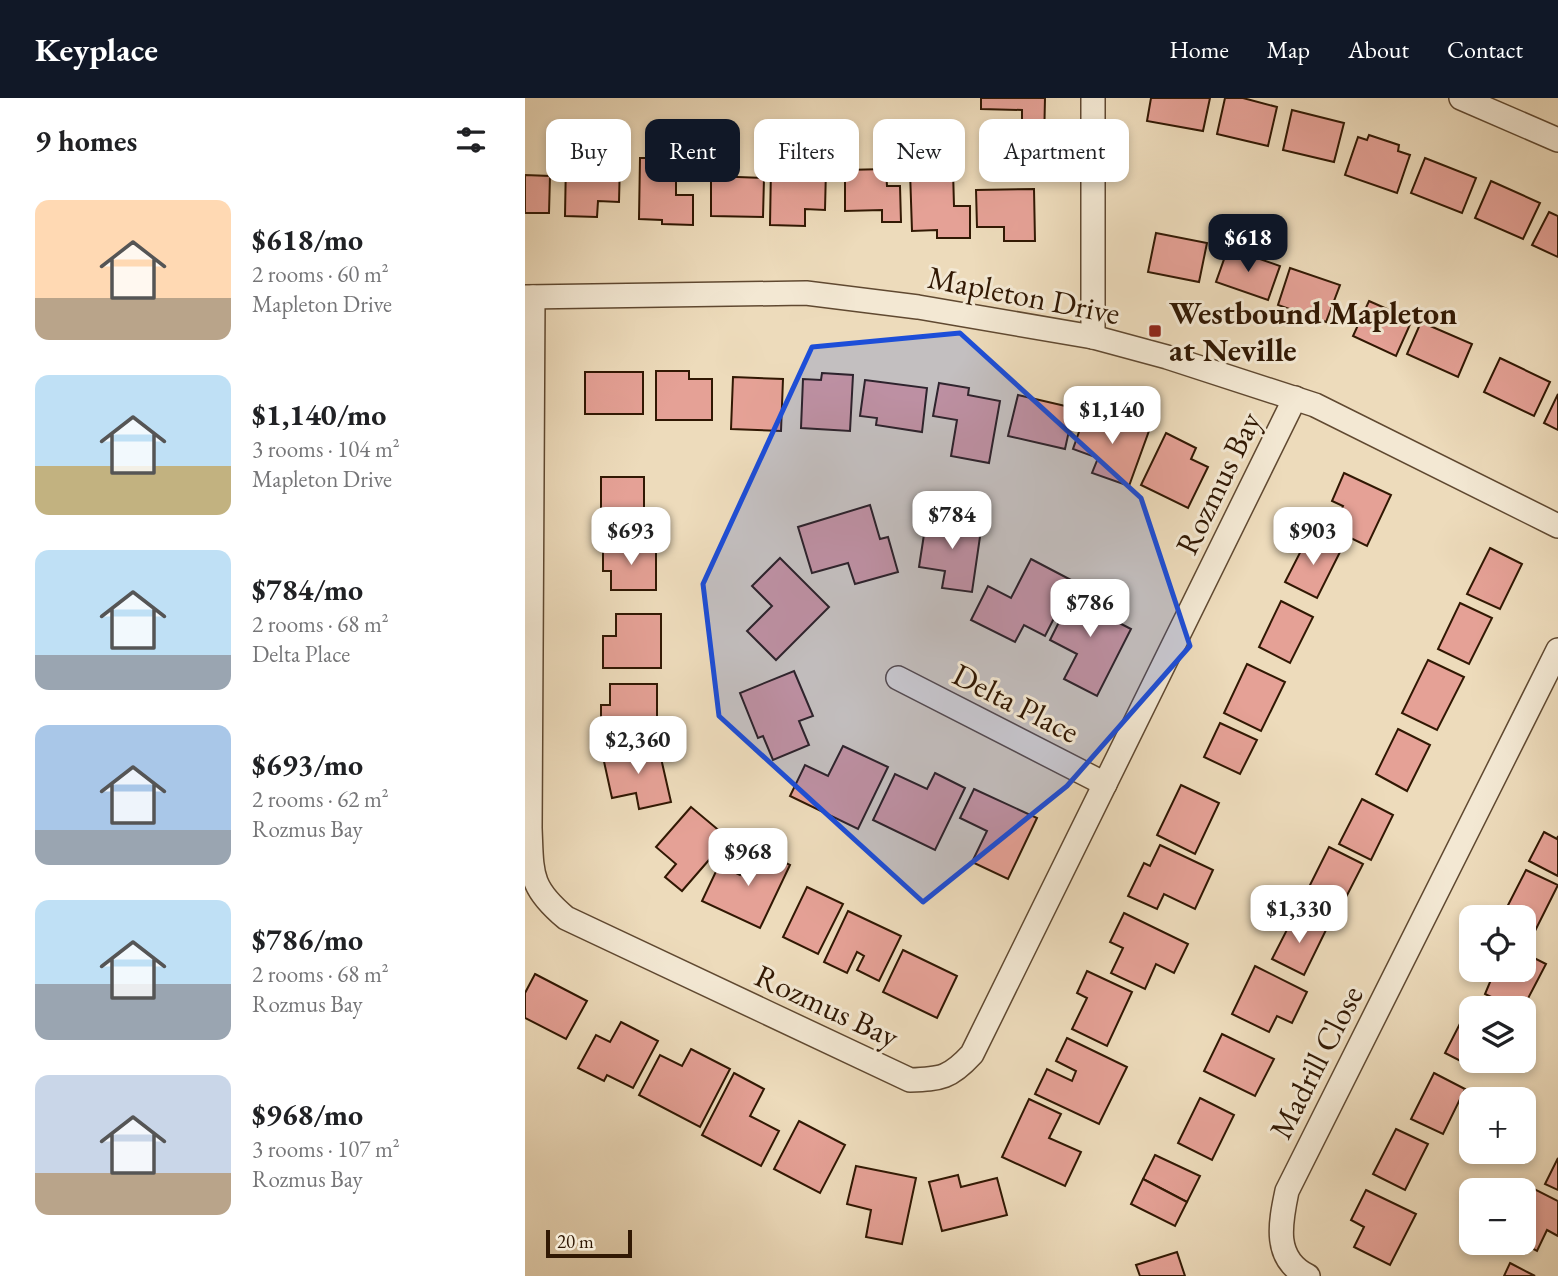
<!DOCTYPE html>
<html lang="en">
<head>
<meta charset="utf-8">
<style>
  :root { --surface:#fff; --page:#f6f6f6; --text:#202124; --muted:#757577; --accent:#111827 }
  body { margin:0; font-family:"EB Garamond",serif; background:var(--page); color:var(--text); height:100vh; display:flex; flex-direction:column; font-size:26px; white-space:nowrap }
  * { box-sizing:border-box; margin:0 }
  p { font-size:23px; color:var(--muted) }
  .icon { flex:none; width:38px; height:38px; fill:none; stroke:currentColor; stroke-width:2; stroke-linecap:round; stroke-linejoin:round }
  .map { position:relative; flex:1; overflow:hidden }
  .details { display:flex; flex-direction:column; background:var(--surface); width:525px }
  .details>* { flex:none }
  .top-card { position:absolute; left:21px; top:21px; width:665px; height:63px; display:flex; gap:14px }
  .controls { position:absolute; left:934px; top:807px; display:grid; gap:14px }
  .controls a { display:grid; place-items:center; width:77px; height:77px; border-radius:14px; background:var(--surface); box-shadow:0 4px 10px #0003; font-size:35px }
  .scale { position:absolute; left:21px; bottom:18px; width:86px; box-sizing:border-box; padding-left:7px; border:4px solid #311803; border-top:0; font-size:19px; line-height:24px; white-space:nowrap; color:#311803; -webkit-text-stroke:5px #f3e8d3; paint-order:stroke }
  .price { position:absolute; translate:-50% -60px; padding:0 16px; border-radius:14px; background:#fff; color:#222; font-size:23px; line-height:46px; filter:drop-shadow(0 2px 4px #0008) }
  .price::after { content:''; position:absolute; left:50%; top:42px; width:21px; height:16px; margin-left:-10px; background:inherit; clip-path:polygon(0 0,100% 0,50% 100%) }
  .price.on { background:var(--accent); color:#fff }
  ul { padding:0; list-style:none }
  li { display:flex; align-items:center; gap:21px; height:175px; padding:0 35px }
  li span { display:grid; place-items:center; flex:none; width:196px; height:140px; border-radius:14px; color:#555 }
  li>.icon { margin-inline-start:auto }
  span .icon { width:84px; height:84px; fill:#fffc; stroke-width:1 }
  li b { font-size:30px }
  h2 { display:flex; justify-content:space-between; align-items:center; height:84px; padding:0 35px; font-size:30px }
  .pill { padding:0 24px; border-radius:14px; background:var(--surface); box-shadow:0 4px 10px #0003; font-size:24px; line-height:63px }
  .pill.on { background:var(--accent); color:#fff }
  header { display:flex; align-items:center; gap:42px; box-sizing:border-box; height:98px; padding:0 35px; background:var(--accent); color:#fff }
  header strong { font-size:33px }
  nav { display:flex; gap:38px; margin-inline-start:auto; font-size:24px }
  main { display:flex; flex:1; min-height:0 }
  .map>svg:first-child { display:block }
  .building { fill:#e5a196; stroke:#311803; stroke-width:2 }
  .lines { fill:none; stroke-linecap:round; stroke-linejoin:round }
  .minor-casing { stroke:#604931; stroke-width:26 }
  .minor { stroke:#f3e8d3; stroke-width:23 }
  .marked { fill:#1d4ed8; fill-opacity:0.2; stroke:#1d4ed8; stroke-width:5; stroke-linejoin:round }
  .poi-dot { fill:#8f2418; stroke:#f3e8d3; stroke-width:2.5 }
  .labels { text-anchor:middle; stroke-width:6; stroke-linejoin:round; paint-order:stroke }
  .street-label { font-size:32px; fill:#311803; stroke:#f3e8d3 }
  .poi-label { font-size:32px; font-weight:bold; fill:#311803; stroke:#f3e8d3; text-anchor:start }
</style>
</head>
<body>
<header>
<strong>Keyplace</strong>
<nav><a>Home</a><a>Map</a><a>About</a><a>Contact</a></nav>
</header>
<main>
<section class="details">
<h2>9 homes<svg class="icon" aria-label="filters" viewBox="0 0 24 24"><path d="M4 7h16M4 17h16"/><circle cx="9" cy="7" r="2"/><circle cx="15" cy="17" r="2"/></svg></h2>
<ul>
<li><span style="background:linear-gradient(#ffd9b3 70%,#b9a48a 0)"><svg class="icon" aria-label="home" viewBox="0 0 24 24"><path d="M3 11l9-7 9 7M6 9v11h12V9"/></svg></span><div><b>$618/mo</b><p>2 rooms · 60 m²</p><p>Mapleton Drive</p></div></li>
<li><span style="background:linear-gradient(#bfe0f5 65%,#c2b280 0)"><svg class="icon" aria-label="home" viewBox="0 0 24 24"><path d="M3 11l9-7 9 7M6 9v11h12V9"/></svg></span><div><b>$1,140/mo</b><p>3 rooms · 104 m²</p><p>Mapleton Drive</p></div></li>
<li><span style="background:linear-gradient(#bfe0f5 75%,#9aa5b1 0)"><svg class="icon" aria-label="home" viewBox="0 0 24 24"><path d="M3 11l9-7 9 7M6 9v11h12V9"/></svg></span><div><b>$784/mo</b><p>2 rooms · 68 m²</p><p>Delta Place</p></div></li>
<li><span style="background:linear-gradient(#a9c7e8 75%,#9aa5b1 0)"><svg class="icon" aria-label="home" viewBox="0 0 24 24"><path d="M3 11l9-7 9 7M6 9v11h12V9"/></svg></span><div><b>$693/mo</b><p>2 rooms · 62 m²</p><p>Rozmus Bay</p></div></li>
<li><span style="background:linear-gradient(#bfe0f5 60%,#9aa5b1 0)"><svg class="icon" aria-label="home" viewBox="0 0 24 24"><path d="M3 11l9-7 9 7M6 9v11h12V9"/></svg></span><div><b>$786/mo</b><p>2 rooms · 68 m²</p><p>Rozmus Bay</p></div></li>
<li><span style="background:linear-gradient(#c9d6e8 70%,#b9a48a 0)"><svg class="icon" aria-label="home" viewBox="0 0 24 24"><path d="M3 11l9-7 9 7M6 9v11h12V9"/></svg></span><div><b>$968/mo</b><p>3 rooms · 107 m²</p><p>Rozmus Bay</p></div></li>
</ul>
</section>
<div class="map">
<svg width="1033" height="1178" viewBox="0 0 1033 1178">
  <rect width="100%" height="100%" fill="#eddbbb"/>
  <filter id="stains"><feTurbulence type="fractalNoise" baseFrequency=".00286" numOctaves="4"/><feColorMatrix values="0 0 0 0 .2 0 0 0 0 .09 0 0 0 0 .02 0 0 0 .5 -.17"/></filter>
  <radialGradient id="worn" r=".72"><stop offset=".6" stop-color="#630" stop-opacity="0"/><stop offset="1" stop-color="#630" stop-opacity=".3"/></radialGradient>
  <g class="building">
    <polygon points="456,0 520,0 519,45 490,44 490,25 497,26 497,12 456,11"/>
    <polygon points="626,0 685,0 678,33 622,23"/>
    <polygon points="700,0 718,0 752,9 743,48 692,36"/>
    <polygon points="767,12 819,25 809,64 758,52"/>
    <polygon points="844,37 874,47 873,53 885,57 872,95 820,77 833,39 842,42"/>
    <polygon points="115,60 151,60 151,97 168,97 168,127 137,126 137,122 114,121"/>
    <polygon points="900,60 951,80 937,115 886,95"/>
    <polygon points="41,62 95,63 94,104 73,103 72,119 40,118"/>
    <polygon points="246,69 301,70 300,112 280,111 280,128 245,127"/>
    <polygon points="361,71 362,88 375,88 376,124 357,124 357,112 320,113 320,72"/>
    <polygon points="428,72 429,108 445,108 445,140 412,140 412,132 387,133 385,73"/>
    <polygon points="0,77 25,78 24,115 0,115"/>
    <polygon points="186,78 239,80 238,119 186,118"/>
    <polygon points="966,83 1015,105 998,141 950,120"/>
    <polygon points="509,91 510,143 479,143 479,129 452,129 451,92"/>
    <polygon points="1024,114 1033,118 1033,159 1007,147"/>
    <polygon points="631,135 682,145 674,184 623,174"/>
    <polygon points="703,150 755,168 743,202 691,184"/>
    <polygon points="765,170 815,187 801,224 753,207"/>
    <polygon points="844,203 887,222 871,258 828,238"/>
    <polygon points="896,224 947,246 933,279 882,256"/>
    <polygon points="975,260 1025,284 1009,318 959,294"/>
    <polygon points="131,273 164,273 164,281 187,281 187,322 131,322"/>
    <rect x="60" y="274" width="58" height="42"/>
    <polygon points="297,275 328,277 325,333 276,330 278,281 296,282"/>
    <polygon points="208,279 258,281 256,333 206,331"/>
    <polygon points="340,282 402,290 397,334 351,327 352,320 335,318"/>
    <polygon points="414,285 444,290 443,297 475,303 464,365 426,358 432,322 408,318"/>
    <polygon points="1033,296 1033,332 1019,325"/>
    <polygon points="493,297 549,310 540,351 483,338"/>
    <polygon points="561,314 586,323 588,317 625,330 604,388 567,375 573,360 548,351"/>
    <polygon points="641,335 671,350 666,361 683,369 663,410 616,387"/>
    <polygon points="819,375 866,397 842,448 807,431 818,408 807,403"/>
    <rect x="76" y="379" width="43" height="43"/>
    <polygon points="345,407 355,441 363,439 373,474 330,486 323,465 287,475 273,429"/>
    <polygon points="402,417 457,425 447,494 417,490 420,473 394,469"/>
    <polygon points="783,439 815,454 792,500 760,484"/>
    <polygon points="78,447 131,447 131,492 86,492 86,473 78,473"/>
    <polygon points="965,450 997,466 975,511 942,496"/>
    <polygon points="255,460 304,509 251,562 222,533 247,508 227,488"/>
    <polygon points="506,461 548,483 520,538 499,527 490,544 446,522 463,488 486,500"/>
    <polygon points="560,485 584,497 575,515 606,531 572,598 539,581 552,556 525,542 546,500 551,503"/>
    <polygon points="756,503 788,519 765,565 734,549"/>
    <polygon points="935,505 967,520 944,566 913,551"/>
    <polygon points="91,516 136,516 136,570 78,570 78,538 91,538"/>
    <polygon points="903,562 939,579 912,632 877,615"/>
    <polygon points="722,566 760,584 736,633 699,615"/>
    <polygon points="269,573 288,618 274,623 284,647 248,662 238,638 233,640 215,595"/>
    <polygon points="85,586 132,586 132,638 76,638 76,607 85,607"/>
    <polygon points="695,625 732,642 715,676 679,659"/>
    <polygon points="873,631 905,647 882,693 851,676"/>
    <polygon points="133,647 146,704 114,711 111,695 87,700 78,659"/>
    <polygon points="318,648 363,669 333,731 265,698 280,667 303,678"/>
    <polygon points="410,675 440,690 410,752 348,722 370,676 402,691"/>
    <polygon points="656,687 694,705 670,756 632,737"/>
    <polygon points="449,691 512,720 483,781 447,764 462,733 435,720"/>
    <polygon points="837,701 868,717 846,762 814,746"/>
    <polygon points="166,709 203,740 157,793 140,779 151,766 131,749"/>
    <polygon points="1019,734 1032,741 1033,738 1033,778 1004,763"/>
    <polygon points="635,747 688,772 670,811 639,796 632,811 603,798 619,765 625,768"/>
    <polygon points="229,749 265,767 235,830 177,803 194,767 215,777"/>
    <polygon points="804,749 838,766 815,811 781,795"/>
    <polygon points="1001,772 1033,787 1010,833 999,828 999,819 978,817"/>
    <polygon points="282,789 318,806 293,856 258,839"/>
    <polygon points="323,813 376,838 354,883 332,872 339,858 332,854 322,875 299,864"/>
    <polygon points="599,815 663,846 649,875 631,866 620,891 586,875 598,850 585,844"/>
    <polygon points="770,816 801,832 779,877 747,861"/>
    <polygon points="378,852 432,878 412,920 358,894"/>
    <polygon points="999,855 1021,866 998,910 989,910 960,896 968,877 956,872 999,872"/>
    <polygon points="730,868 782,894 767,925 752,918 744,934 707,916"/>
    <polygon points="562,873 607,894 582,948 547,931 562,900 552,895"/>
    <polygon points="10,876 62,903 41,941 0,920 0,895"/>
    <polygon points="945,906 953,910 947,910 947,962 960,962 955,973 920,955"/>
    <polygon points="96,924 133,943 108,990 82,977 79,983 53,970 71,937 85,944"/>
    <polygon points="697,936 749,961 730,998 679,973"/>
    <polygon points="542,940 602,969 574,1026 510,996 522,971 547,983 551,973 531,963"/>
    <polygon points="166,951 205,971 175,1029 114,997 135,957 157,968"/>
    <polygon points="209,975 239,991 225,1018 254,1033 236,1068 177,1037"/>
    <polygon points="909,975 940,991 918,1036 886,1021"/>
    <polygon points="675,1000 709,1017 687,1062 653,1045"/>
    <polygon points="504,1001 536,1016 524,1040 556,1054 540,1088 477,1059"/>
    <polygon points="274,1023 320,1047 295,1095 249,1071"/>
    <polygon points="871,1031 903,1046 880,1092 848,1076"/>
    <polygon points="630,1057 675,1078 662,1104 618,1081"/>
    <polygon points="1033,1060 1033,1092 1020,1086"/>
    <polygon points="331,1068 391,1080 377,1146 341,1139 346,1112 322,1106"/>
    <polygon points="433,1077 436,1089 472,1080 482,1117 417,1133 404,1084"/>
    <polygon points="618,1081 662,1104 650,1128 606,1106"/>
    <polygon points="999,1086 1033,1103 1033,1138 1022,1132 1012,1153 995,1144 999,1144 999,1092 996,1092"/>
    <polygon points="841,1092 891,1116 865,1167 829,1149 839,1129 826,1122"/>
    <polygon points="652,1154 660,1178 615,1178 611,1167"/>
    <polygon points="985,1165 1010,1178 979,1178"/>
  </g>
  <g class="lines">
    <defs>
      <g id="minor">
        <polyline points="568,0 568,239"/>
        <polyline points="936,0 1033,42"/>
        <polyline points="0,199 281,195 393,209 568,239 642,259 790,307 1033,428"/>
        <path d="M8,199L5,730C7,776 4,789 41,820L385,982C416,981 425,980 447,956L770,300"/>
        <polyline points="373,580 580,686"/>
        <path d="M783,1178C748,1161 755,1126 762,1093L1033,552"/>
      </g>
    </defs>
    <use href="#minor" class="minor-casing"/>
    <use href="#minor" class="minor"/>
  </g>
  <path class="marked" d="M435,235L616,400L665,548L542,688L398,804L194,618L178,486L287,249Z"/>
  <rect class="poi-dot" x="623" y="226" width="14" height="14" rx="3.5"/>
  <g class="labels">
    <g class="street-label">
      <text transform="translate(499 197) rotate(11)" y="11">Mapleton Drive</text>
      <text transform="translate(693 385) rotate(-64)" y="11">Rozmus Bay</text>
      <text transform="translate(491 605) rotate(27)" y="11">Delta Place</text>
      <text transform="translate(302 908) rotate(25)" y="11">Rozmus Bay</text>
      <text transform="translate(791 964) rotate(-63)" y="11">Madrill Close</text>
    </g>
    <g class="poi-label">
      <text x="644" y="226">Westbound Mapleton<tspan x="644" dy="37">at Neville</tspan></text>
    </g>
  </g>
  <rect width="100%" height="100%" filter="url(#stains)"/>
  <rect width="100%" height="100%" fill="url(#worn)"/>
</svg>
<div class="controls">
<a><svg class="icon" aria-label="locate" viewBox="0 0 24 24"><circle cx="12" cy="12" r="6"/><path d="M12 2v4M12 18v4M2 12h4M18 12h4"/></svg></a>
<a><svg class="icon" aria-label="layers" viewBox="0 0 24 24"><path d="M12 4l9 5-9 5-9-5zM3 14l9 5 9-5"/></svg></a>
<a>+</a>
<a>−</a>
</div>
<div class="scale">20 m</div>
<b class="price on" style="left:723px;top:176px">$618</b>
<b class="price" style="left:587px;top:348px">$1,140</b>
<b class="price" style="left:427px;top:453px">$784</b>
<b class="price" style="left:106px;top:469px">$693</b>
<b class="price" style="left:788px;top:469px">$903</b>
<b class="price" style="left:565px;top:541px">$786</b>
<b class="price" style="left:113px;top:678px">$2,360</b>
<b class="price" style="left:223px;top:790px">$968</b>
<b class="price" style="left:774px;top:847px">$1,330</b>
<div class="top-card">
<a class="pill">Buy</a>
<a class="pill on">Rent</a>
<a class="pill">Filters</a>
<a class="pill">New</a>
<a class="pill">Apartment</a>
</div>
</div>
</main>
</body>
</html>
